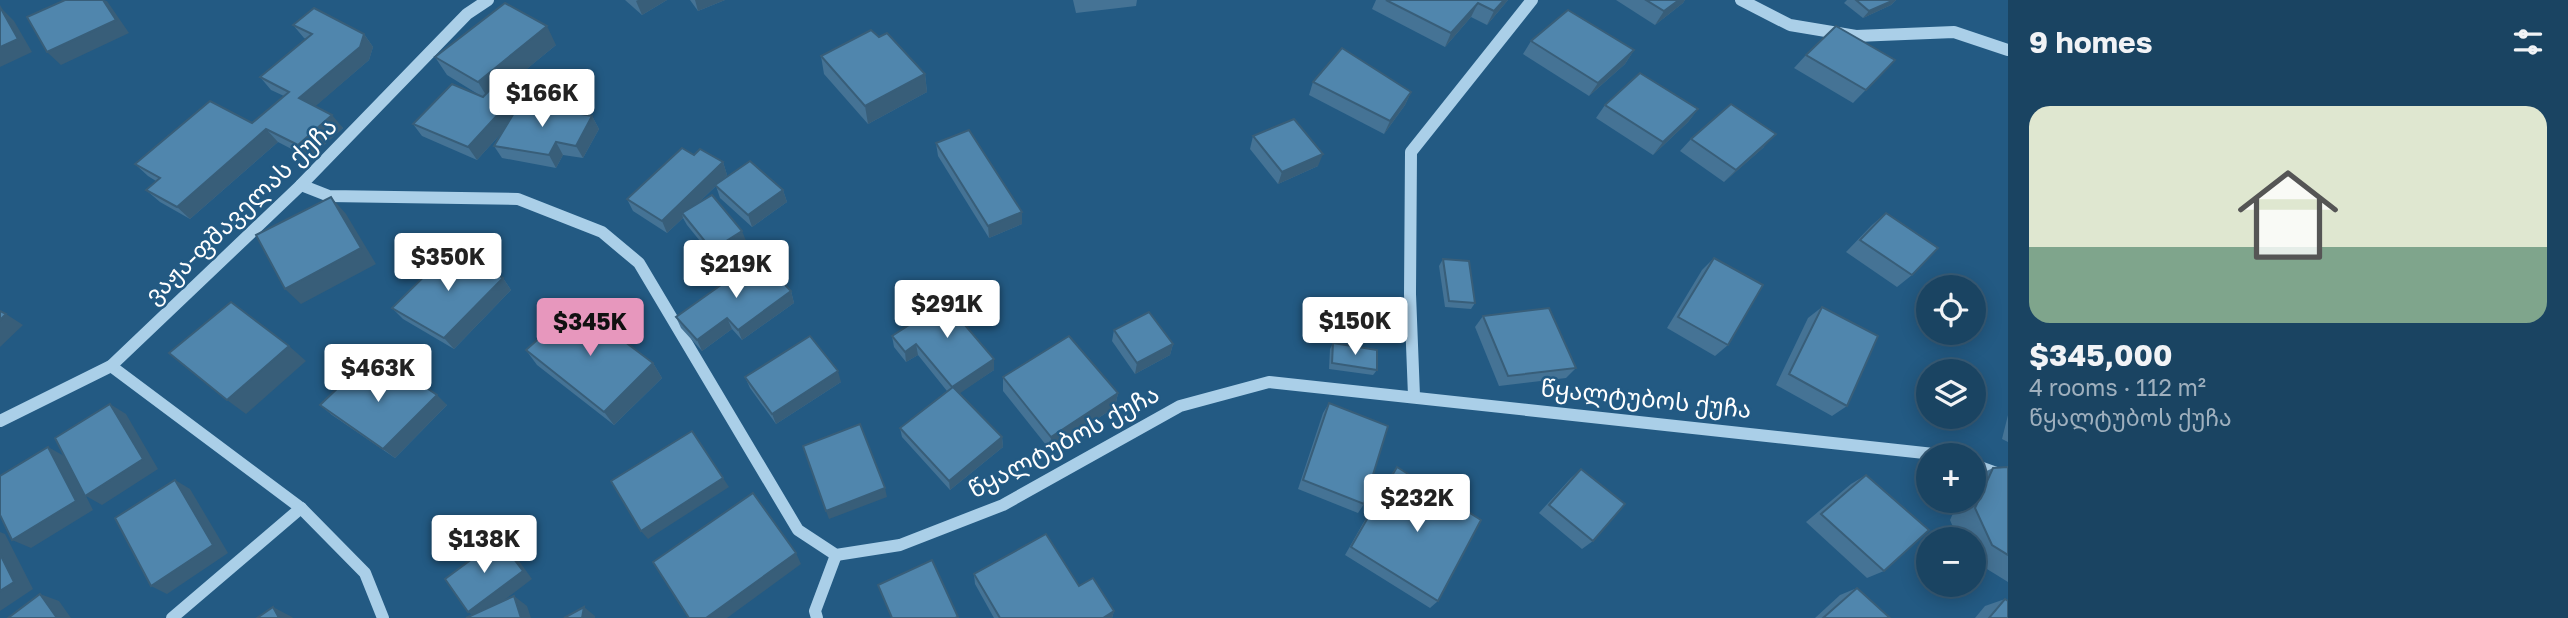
<!DOCTYPE html>
<html lang="en">
<head>
<meta charset="utf-8">
<style>
  :root { --surface:#1a4462; --page:#234b68; --text:#f1f3f6; --muted:#9fb0be; --line:#385c77; --accent:#e797bd }
  body { margin:0; font-family:"Golos Text","Noto Sans Georgian",sans-serif; background:var(--page); color:var(--text); height:100vh; display:flex; flex-direction:column; font-size:26px; white-space:nowrap }
  * { box-sizing:border-box; margin:0 }
  p { font-size:23px; color:var(--muted) }
  .icon { flex:none; width:38px; height:38px; fill:none; stroke:currentColor; stroke-width:2; stroke-linecap:round; stroke-linejoin:round }
  .map { position:relative; flex:1; overflow:hidden }
  .sheet { display:flex; flex-direction:column; background:var(--surface); width:560px }
  .sheet>* { flex:none }
  .buttons { position:absolute; left:1916px; top:275px; display:grid; gap:14px }
  .buttons a { display:grid; place-items:center; width:70px; height:70px; border-radius:50%; background:var(--surface); box-shadow:0 4px 18px #0003,0 0 0 2px var(--line); font-size:35px }
  .price { position:absolute; translate:-50% -60px; padding:0 16px; border-radius:7px; background:#fff; color:#222; font-size:23px; line-height:46px; filter:drop-shadow(0 2px 4px #0008) }
  .price::after { content:''; position:absolute; left:50%; top:42px; width:21px; height:16px; margin-left:-10px; background:inherit; clip-path:polygon(0 0,100% 0,50% 100%) }
  .price.active { background:var(--accent); color:#111 }
  ul { padding:0; list-style:none }
  li { display:grid; align-content:center; gap:14px; height:371px; padding:0 21px }
  li span { display:grid; place-items:center; height:217px; border-radius:21px; color:#555 }
  li>.icon { margin-inline-start:auto }
  span .icon { width:126px; height:126px; fill:#fffc; stroke-width:1 }
  li b { font-size:30px }
  h2 { display:flex; justify-content:space-between; align-items:center; height:84px; padding:0 21px; font-size:30px }
  main { display:flex; flex:1; min-height:0 }
  .map>svg:first-child { display:block }
  .lines { fill:none; stroke-linecap:round; stroke-linejoin:round }
  .minor { stroke:#aacfe8; stroke-width:12 }
  .wall { fill:#457395 }
  .shaded-wall { fill:#385e79 }
  .building { fill:#5086ad; stroke:#385e79; stroke-width:2 }
  .labels { text-anchor:middle; stroke-width:5; stroke-linejoin:round; paint-order:stroke }
  .street-label { font-size:24px; fill:#fff; stroke:#235a83 }
</style>
</head>
<body>
<main>
<div class="map">
<svg width="2008" height="618" viewBox="0 0 2008 618">
  <rect width="100%" height="100%" fill="#235a83"/>
  <g class="lines">
    <g class="minor">
      <polyline points="1741,0 1790,25 1856,36 1954,32 2008,50"/>
      <polyline points="301,185 329,196 518,199 602,232 639,263 798,530 836,555 900,545 1003,505 1180,406 1269,382 1943,455"/>
      <polyline points="111,366 301,508 365,573 383,618"/>
      <polyline points="1414,396 1410,294 1411,152 1532,0"/>
      <polyline points="0,421 111,366 301,185 467,14 488,0"/>
      <polyline points="1974,465 2008,477"/>
      <polyline points="172,618 301,508"/>
      <polyline points="817,618 815,611 836,555"/>
    </g>
  </g>
  <g class="wall">
    <polygon points="625,0 667,0 642,15"/>
    <polygon points="690,0 725,0 698,11"/>
    <polygon points="1073,0 1137,0 1136,6 1076,13"/>
    <polygon points="1376,0 1508,0 1487,25 1471,17 1445,47 1372,9"/>
    <polygon points="1616,0 1685,0 1683,3 1655,25"/>
    <polygon points="1847,0 1896,0 1891,5 1863,18 1844,3"/>
    <polygon points="293,25 364,34 373,47 369,60 315,106 343,128 309,158 278,142 190,219 160,202 146,190 156,181 148,176 135,164 252,123 284,96 271,90 260,77 306,39 304,38"/>
    <polygon points="879,37 925,74 927,92 868,124 824,74 821,56"/>
    <polygon points="1531,41 1634,50 1625,64 1589,96 1523,54"/>
    <polygon points="556,45 513,80 533,98 527,104 592,116 599,129 583,158 563,155 556,168 502,158 494,146 504,130 477,160 422,136 413,124 481,96 447,75 435,57"/>
    <polygon points="1806,55 1895,60 1853,103 1794,68"/>
    <polygon points="1313,82 1411,92 1405,105 1384,134 1309,95"/>
    <polygon points="1605,105 1698,109 1688,122 1653,155 1596,118"/>
    <polygon points="1253,136 1318,166 1278,184 1250,149"/>
    <polygon points="1691,139 1764,147 1724,182 1680,151"/>
    <polygon points="936,143 1022,212 1022,224 989,238 938,156"/>
    <polygon points="694,155 723,162 727,175 720,182 783,190 787,202 752,227 720,198 716,186 697,204 747,243 717,262 687,225 683,218 667,233 633,211 627,199"/>
    <polygon points="1886,213 1912,275 1897,287 1846,252 1872,225"/>
    <polygon points="1714,258 1728,345 1715,356 1667,328 1702,270"/>
    <polygon points="1443,259 1475,303 1471,309 1445,307 1439,266"/>
    <polygon points="503,278 511,290 454,349 403,319 392,308"/>
    <polygon points="791,291 794,303 742,340 732,329 702,351 681,328 676,317"/>
    <polygon points="1822,307 1847,406 1832,416 1776,385 1808,318"/>
    <polygon points="1483,316 1576,368 1566,378 1499,386 1475,327"/>
    <polygon points="976,317 965,325 994,370 959,393 1002,437 1003,447 950,490 902,437 900,428 947,391 918,355 906,362 894,347 892,336"/>
    <polygon points="1114,330 1173,344 1170,355 1135,374 1112,341"/>
    <polygon points="1333,343 1377,370 1373,375 1329,369 1330,349"/>
    <polygon points="526,350 653,363 662,378 614,425 537,365"/>
    <polygon points="745,377 841,382 776,424 750,388"/>
    <polygon points="1003,377 1118,393 1115,407 1050,450 1003,391"/>
    <polygon points="400,385 447,405 395,458 332,415 320,405"/>
    <polygon points="1329,403 1364,504 1358,513 1298,489 1323,413"/>
    <polygon points="2008,415 2008,442 2002,439"/>
    <polygon points="1397,467 1438,601 1430,608 1345,555 1390,476"/>
    <polygon points="2008,467 2008,582 1974,561 1974,539 1958,539 1950,520 1959,500 1974,500 1974,477 1993,468"/>
    <polygon points="1581,469 1593,541 1582,549 1539,513 1571,478"/>
    <polygon points="1866,475 1884,571 1867,578 1806,522 1851,484"/>
    <polygon points="974,574 1079,586 1114,611 1112,618 994,618 975,584"/>
    <polygon points="1857,588 1890,618 1815,618 1840,595"/>
    <polygon points="2005,599 2008,618 1975,618 1985,606"/>
  </g>
  <g class="shaded-wall">
    <polygon points="103,0 107,1 129,33 61,65 47,52"/>
    <polygon points="638,0 667,0 642,15 636,1"/>
    <polygon points="695,0 725,0 698,11"/>
    <polygon points="1504,0 1508,0 1487,25 1494,11"/>
    <polygon points="1679,0 1685,0 1683,3 1655,25 1664,11"/>
    <polygon points="1894,0 1896,0 1891,5 1863,18 1869,11"/>
    <polygon points="1478,3 1471,17 1445,47 1451,33"/>
    <polygon points="0,7 14,21 32,52 0,67"/>
    <polygon points="547,26 556,45 489,100 478,82"/>
    <polygon points="364,34 373,47 369,60 310,111 299,98"/>
    <polygon points="1634,50 1625,64 1589,96 1598,83"/>
    <polygon points="925,74 927,92 868,124 865,106"/>
    <polygon points="525,85 533,98 477,160 468,147"/>
    <polygon points="1411,92 1405,105 1384,134 1390,121"/>
    <polygon points="1698,109 1688,122 1653,155 1663,142"/>
    <polygon points="332,115 343,128 309,158 298,145"/>
    <polygon points="592,116 599,129 583,158 576,146"/>
    <polygon points="266,129 278,142 190,219 177,207"/>
    <polygon points="1776,134 1764,147 1724,182 1736,170"/>
    <polygon points="556,142 563,155 556,168 549,155"/>
    <polygon points="1323,154 1318,166 1278,184 1282,172"/>
    <polygon points="723,162 727,175 684,217 682,213 683,218 667,233 662,221"/>
    <polygon points="783,190 787,202 752,227 748,215"/>
    <polygon points="331,197 346,214 376,264 301,304 285,289"/>
    <polygon points="1022,212 1022,224 989,238 988,226"/>
    <polygon points="742,231 747,243 717,262 712,250"/>
    <polygon points="503,278 511,290 454,349 444,338"/>
    <polygon points="791,291 794,303 742,340 738,330"/>
    <polygon points="975,306 976,317 959,329 958,317"/>
    <polygon points="6,314 23,325 0,347 0,320"/>
    <polygon points="727,318 732,329 702,351 697,340"/>
    <polygon points="916,344 918,355 906,362 905,352"/>
    <polygon points="1173,344 1170,355 1135,374 1137,363"/>
    <polygon points="289,346 306,361 246,414 227,400"/>
    <polygon points="994,359 994,370 953,398 952,387"/>
    <polygon points="653,363 662,378 614,425 604,412"/>
    <polygon points="838,371 841,382 776,424 772,414"/>
    <polygon points="1118,393 1115,407 1050,450 1051,437"/>
    <polygon points="437,395 447,405 395,458 383,449"/>
    <polygon points="110,404 126,414 158,469 102,505 86,496 93,510 31,548 12,540 48,447 66,457"/>
    <polygon points="1002,437 1003,447 950,490 949,481"/>
    <polygon points="723,478 729,487 648,539 641,531"/>
    <polygon points="175,480 190,489 228,553 167,594 151,586"/>
    <polygon points="885,488 887,497 829,519 826,511"/>
    <polygon points="0,532 5,534 33,589 0,611"/>
    <polygon points="499,539 509,547 532,579 481,618 477,618 468,612"/>
    <polygon points="796,553 801,564 727,618 706,618"/>
    <polygon points="40,594 59,601 71,618 57,618"/>
    <polygon points="514,596 527,606 531,618 521,618"/>
    <polygon points="273,607 292,617 293,618 279,618"/>
    <polygon points="584,607 595,616 595,618 582,618"/>
    <polygon points="1114,611 1112,618 1103,618"/>
  </g>
  <g class="building">
    <polygon points="65,0 103,0 116,20 47,52 27,17"/>
    <polygon points="1386,0 1504,0 1494,11 1478,3 1451,33"/>
    <polygon points="1646,0 1679,0 1664,11"/>
    <polygon points="1856,0 1894,0 1869,11"/>
    <polygon points="505,3 547,26 478,82 435,57"/>
    <polygon points="0,7 18,39 0,47"/>
    <polygon points="314,8 364,34 360,47 299,98 332,115 298,145 266,129 177,207 146,190 160,178 135,164 210,101 252,123 289,92 260,77 312,34 293,25"/>
    <polygon points="1568,10 1634,50 1598,83 1531,41"/>
    <polygon points="1836,26 1895,60 1866,90 1806,55"/>
    <polygon points="871,30 879,37 887,33 925,74 865,106 821,56"/>
    <polygon points="1342,48 1411,92 1390,121 1313,82"/>
    <polygon points="1640,73 1698,109 1663,142 1605,105"/>
    <polygon points="503,76 525,85 468,147 413,124 452,84 483,97"/>
    <polygon points="520,103 592,116 576,146 556,142 549,155 494,146"/>
    <polygon points="1731,104 1776,134 1736,170 1691,139"/>
    <polygon points="1294,119 1323,154 1282,172 1253,136"/>
    <polygon points="969,130 1022,212 988,226 936,143"/>
    <polygon points="682,148 694,155 700,149 723,162 662,221 627,199"/>
    <polygon points="750,161 783,190 748,215 715,185"/>
    <polygon points="712,195 742,231 712,250 682,213"/>
    <polygon points="331,197 361,248 285,289 256,235"/>
    <polygon points="1886,213 1938,248 1912,275 1860,240"/>
    <polygon points="452,249 503,278 444,338 392,308"/>
    <polygon points="759,258 791,291 738,330 727,318 697,340 676,317"/>
    <polygon points="1714,258 1763,285 1728,345 1678,317"/>
    <polygon points="1443,259 1469,261 1475,303 1449,301"/>
    <polygon points="962,291 975,306 958,317 994,359 952,387 916,344 905,352 892,336"/>
    <polygon points="231,302 289,346 227,400 169,353"/>
    <polygon points="576,305 653,363 604,412 526,350"/>
    <polygon points="1822,307 1878,336 1847,406 1789,374"/>
    <polygon points="1549,308 1576,368 1508,376 1483,316"/>
    <polygon points="0,311 6,314 0,320"/>
    <polygon points="1149,312 1173,344 1137,363 1114,330"/>
    <polygon points="810,336 838,371 772,414 745,377"/>
    <polygon points="1069,336 1118,393 1051,437 1003,377"/>
    <polygon points="1333,343 1377,350 1377,370 1332,363"/>
    <polygon points="365,362 400,385 409,376 437,395 383,449 320,405"/>
    <polygon points="953,387 1002,437 949,481 900,428"/>
    <polygon points="1329,403 1388,426 1364,504 1303,480"/>
    <polygon points="110,404 143,459 85,496 55,438"/>
    <polygon points="860,424 885,488 826,511 803,446"/>
    <polygon points="692,431 723,478 641,531 611,481"/>
    <polygon points="48,447 76,501 12,540 0,515 0,476"/>
    <polygon points="1397,467 1481,520 1438,601 1351,547"/>
    <polygon points="2008,467 2008,555 1992,545 1975,508 1993,468"/>
    <polygon points="1581,469 1625,504 1593,541 1549,505"/>
    <polygon points="1866,475 1929,530 1884,571 1821,514"/>
    <polygon points="175,480 213,545 151,586 115,518"/>
    <polygon points="753,493 796,553 706,618 689,618 653,562"/>
    <polygon points="1046,534 1079,586 1093,578 1114,611 1103,618 1000,618 974,574"/>
    <polygon points="499,539 523,571 468,612 445,579"/>
    <polygon points="0,554 14,582 0,591"/>
    <polygon points="932,560 958,617 955,618 892,618 878,585"/>
    <polygon points="1857,588 1890,618 1823,618"/>
    <polygon points="40,594 57,618 8,618"/>
    <polygon points="514,596 521,618 466,618"/>
    <polygon points="2005,599 2008,601 2008,618 1989,618"/>
    <polygon points="273,607 279,618 257,618"/>
    <polygon points="584,607 582,618 564,618"/>
  </g>
  <g class="labels">
    <g class="street-label">
      <text transform="translate(241 211) rotate(-44)" y="8">ვაჟა-ფშაველას ქუჩა</text>
      <text transform="translate(1646 399) rotate(6)" y="8">წყალტუბოს ქუჩა</text>
      <text transform="translate(1064 442) rotate(-28)" y="8">წყალტუბოს ქუჩა</text>
    </g>
  </g>
</svg>
<div class="buttons">
<a><svg class="icon" aria-label="locate" viewBox="0 0 24 24"><circle cx="12" cy="12" r="6"/><path d="M12 2v4M12 18v4M2 12h4M18 12h4"/></svg></a>
<a><svg class="icon" aria-label="layers" viewBox="0 0 24 24"><path d="M12 4l9 5-9 5-9-5zM3 14l9 5 9-5"/></svg></a>
<a>+</a>
<a>−</a>
</div>
<b class="price" style="left:542px;top:129px">$166K</b>
<b class="price" style="left:448px;top:293px">$350K</b>
<b class="price" style="left:736px;top:300px">$219K</b>
<b class="price" style="left:947px;top:340px">$291K</b>
<b class="price" style="left:1355px;top:357px">$150K</b>
<b class="price active" style="left:590px;top:358px">$345K</b>
<b class="price" style="left:378px;top:404px">$463K</b>
<b class="price" style="left:1417px;top:534px">$232K</b>
<b class="price" style="left:484px;top:575px">$138K</b>
</div>
<section class="sheet">
<h2>9 homes<svg class="icon" aria-label="filters" viewBox="0 0 24 24"><path d="M4 7h16M4 17h16"/><circle cx="9" cy="7" r="2"/><circle cx="15" cy="17" r="2"/></svg></h2>
<ul>
<li><span style="background:linear-gradient(#dfe7d0 65%,#7fa58c 0)"><svg class="icon" aria-label="home" viewBox="0 0 24 24"><path d="M3 11l9-7 9 7M6 9v11h12V9"/></svg></span><div><b>$345,000</b><p>4 rooms · 112 m²</p><p>წყალტუბოს ქუჩა</p></div></li>
</ul>
</section>
</main>
</body>
</html>
